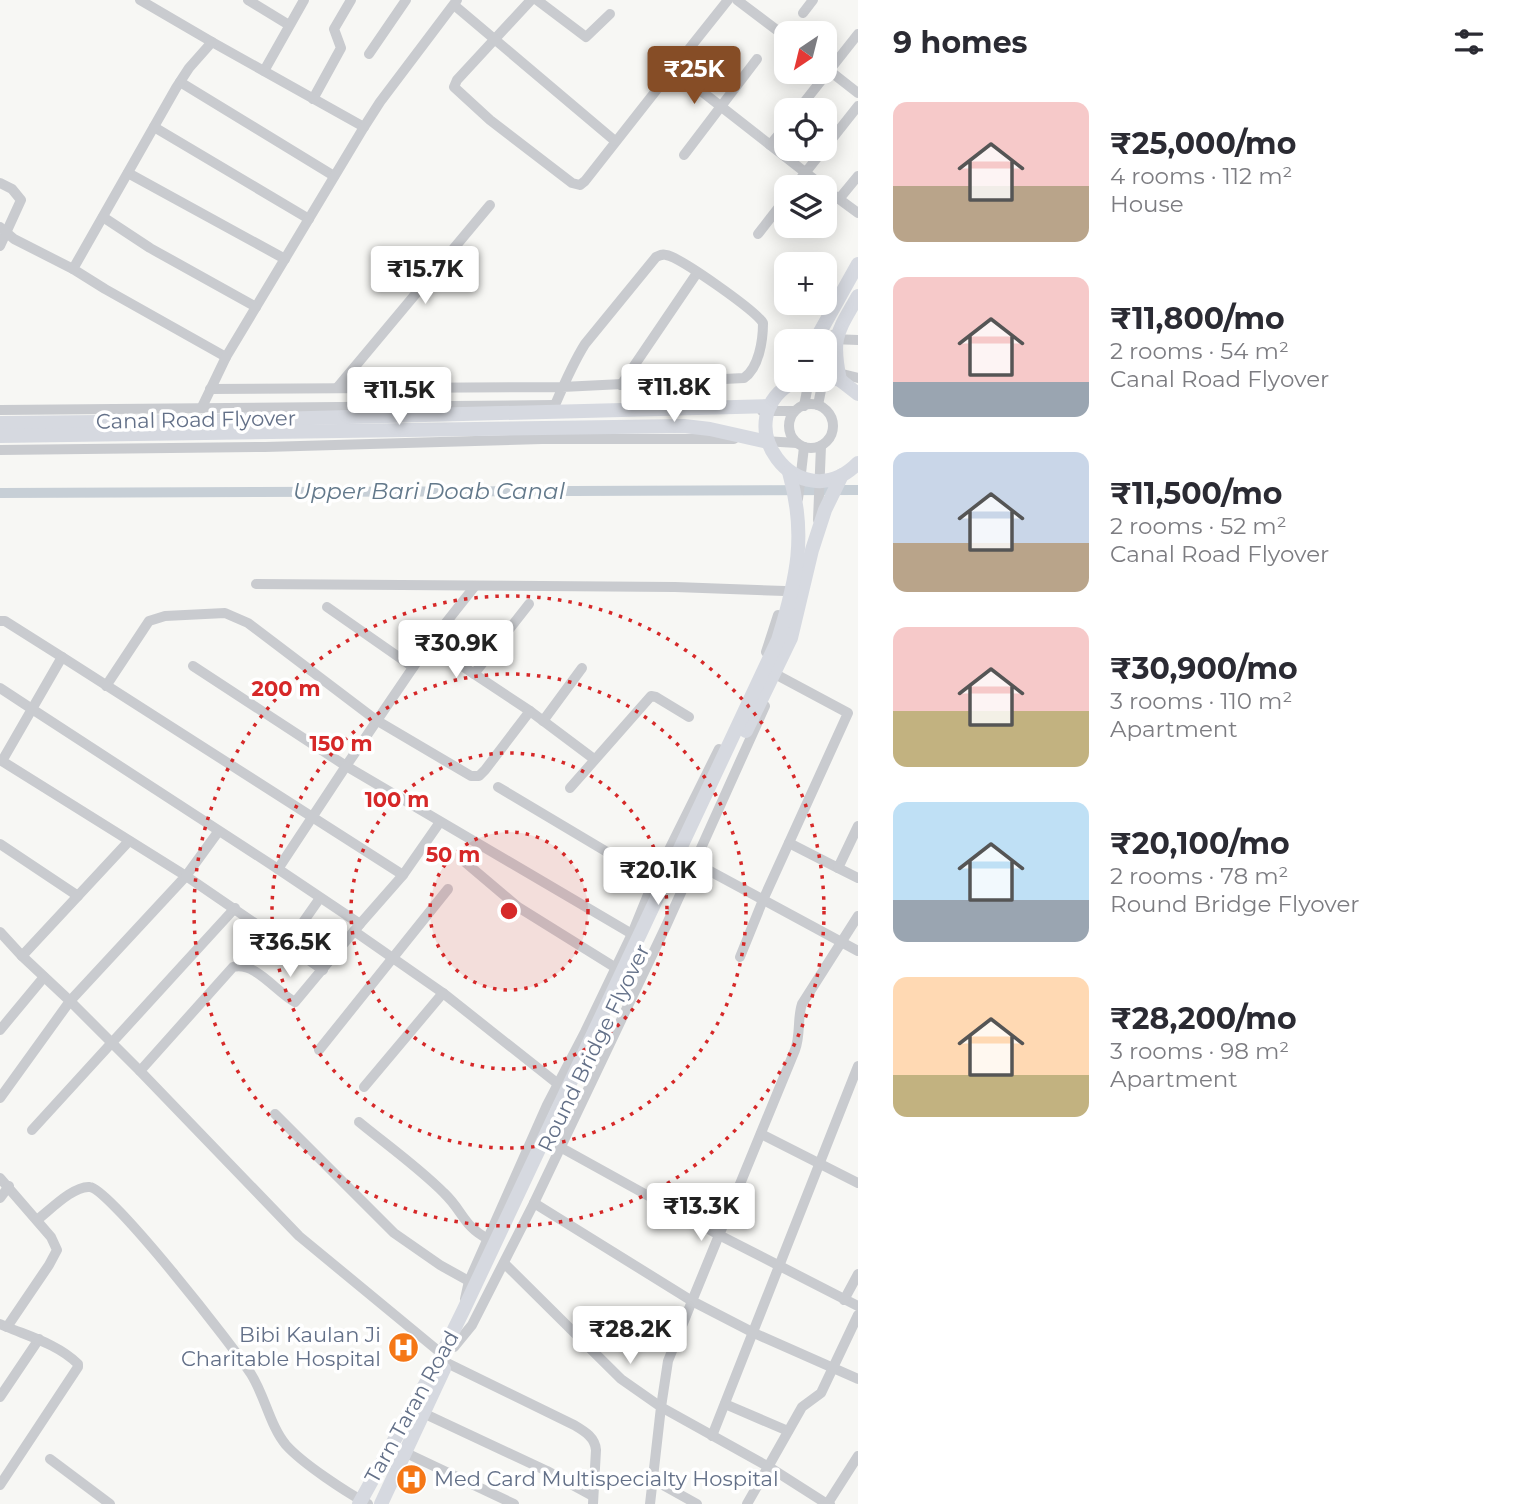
<!DOCTYPE html>
<html lang="en">
<head>
<meta charset="utf-8">
<style>
  :root { --surface:#fff; --page:#f2f2f3; --text:#2b2b33; --muted:#7c7c81; --accent:#864d26 }
  body { margin:0; font-family:Montserrat,sans-serif; background:var(--page); color:var(--text); height:100vh; display:flex; flex-direction:column; font-size:26px; white-space:nowrap }
  * { box-sizing:border-box; margin:0 }
  p { font-size:23px; color:var(--muted) }
  .icon { flex:none; width:38px; height:38px; fill:none; stroke:currentColor; stroke-width:2; stroke-linecap:round; stroke-linejoin:round }
  .map { position:relative; flex:1; overflow:hidden }
  .panel { display:flex; flex-direction:column; background:var(--surface); width:665px }
  .panel>* { flex:none }
  .needle { width:46px; rotate:215deg }
  .buttons { position:absolute; left:774px; top:21px; display:grid; gap:14px }
  .buttons a { display:grid; place-items:center; width:63px; height:63px; border-radius:14px; background:var(--surface); box-shadow:0 4px 18px #0003; font-size:35px }
  .price { position:absolute; translate:-50% -60px; padding:0 16px; border-radius:7px; background:#fff; color:#222; font-size:23px; line-height:46px; filter:drop-shadow(0 2px 4px #0008) }
  .price::after { content:''; position:absolute; left:50%; top:42px; width:21px; height:16px; margin-left:-10px; background:inherit; clip-path:polygon(0 0,100% 0,50% 100%) }
  .price.on { background:var(--accent); color:#fff }
  ul { padding:0; list-style:none }
  li { display:flex; align-items:center; gap:21px; height:175px; padding:0 35px }
  li span { display:grid; place-items:center; flex:none; width:196px; height:140px; border-radius:14px; color:#555 }
  li>.icon { margin-inline-start:auto }
  span .icon { width:84px; height:84px; fill:#fffc; stroke-width:1 }
  li b { font-size:30px }
  h2 { display:flex; justify-content:space-between; align-items:center; height:84px; padding:0 35px; font-size:30px }
  main { display:flex; flex:1; min-height:0 }
  .map>svg:first-child { display:block }
  .lines { fill:none; stroke-linecap:round; stroke-linejoin:round }
  .canal { stroke:#c7cfd6; stroke-width:10 }
  .minor { stroke:#c9cbcf; stroke-width:10 }
  .major { stroke:#d6d9e0; stroke-width:14 }
  .ring { fill:none; stroke:#d62828; stroke-width:3.5; stroke-dasharray:3.5 7 }
  .labels { text-anchor:middle; stroke-width:7; stroke-linejoin:round; paint-order:stroke }
  .street-label { font-size:21px; fill:#637088; stroke:#fff }
  .poi-label { font-size:21px; fill:#637088; stroke:#fff; text-anchor:end }
  .water-label { font-size:23px; font-style:italic; fill:#63798b; stroke:#fff }
  .centre { fill:#d62828; stroke:#fff; stroke-width:3.5 }
  .ring-label { font-size:21px; text-anchor:middle; font-weight:bold; fill:#d62828; stroke:#fff; stroke-width:7; stroke-linejoin:round; paint-order:stroke }
</style>
</head>
<body>
<main>
<div class="map">
<svg width="858" height="1504" viewBox="0 0 858 1504">
  <rect width="100%" height="100%" fill="#f7f7f4"/>
  <g class="lines">
    <polyline class="canal" points="0,493 858,490"/>
    <g class="minor">
      <polyline points="140,0 212,42"/>
      <polyline points="248,0 289,25"/>
      <polyline points="531,0 457,80 454,87 490,120 572,183 580,185 585,181 673,69"/>
      <polyline points="537,0 586,37 610,14"/>
      <polyline points="728,0 673,69 824,187"/>
      <polyline points="737,0 786,37"/>
      <polyline points="454,5 615,141"/>
      <polyline points="803,13 813,0"/>
      <polyline points="369,54 406,0"/>
      <polyline points="826,68 858,93"/>
      <polyline points="264,71 304,0"/>
      <polyline points="180,82 334,176"/>
      <polyline points="313,99 341,48 334,29 351,0"/>
      <polyline points="798,110 858,34"/>
      <polyline points="154,127 309,219"/>
      <polyline points="770,145 786,126"/>
      <polyline points="684,155 757,59"/>
      <polyline points="128,173 285,259"/>
      <polyline points="0,183 12,189 21,200 0,246"/>
      <polyline points="794,187 858,106"/>
      <polyline points="824,188 858,213"/>
      <polyline points="839,199 858,176"/>
      <polyline points="103,217 150,248 256,307"/>
      <polyline points="0,227 14,239 73,269"/>
      <polyline points="758,234 786,198"/>
      <polyline points="832,339 858,340"/>
      <polyline points="226,357 105,289 73,269 176,88 189,68 212,42 364,127"/>
      <polyline points="834,372 858,378"/>
      <polyline points="824,374 833,335"/>
      <polyline points="621,385 697,273"/>
      <polyline points="337,388 490,205"/>
      <path d="M210,389L562,387L744,378C759,368 763,340 763,323C756,311 680,257 666,255C662,254 660,255 656,257L585,344C573,363 564,384 555,405"/>
      <circle cx="811" cy="426" r="22"/>
      <polyline points="818,405 823,380"/>
      <polyline points="804,406 809,380"/>
      <polyline points="202,407 226,357 364,127 380,102 457,0"/>
      <polyline points="0,410 554,405"/>
      <polyline points="762,411 794,411"/>
      <polyline points="764,441 797,443"/>
      <polyline points="0,450 265,447 542,439 734,439"/>
      <polyline points="798,499 804,447"/>
      <polyline points="818,520 821,446"/>
      <polyline points="256,584 675,587 785,591"/>
      <polyline points="327,607 413,667"/>
      <polyline points="0,621 5,621 62,657"/>
      <polyline points="429,644 475,586"/>
      <polyline points="766,652 778,615"/>
      <polyline points="193,666 346,766 429,644 530,711 594,759"/>
      <polyline points="474,674 529,604"/>
      <polyline points="106,686 149,621 165,616 225,613 248,623 376,720 471,776 479,776 485,770 530,711"/>
      <polyline points="0,688 32,709 2,761 186,876 70,1001 140,1071"/>
      <polyline points="543,721 582,668"/>
      <polyline points="498,787 654,880"/>
      <polyline points="570,788 651,696 656,697 689,717"/>
      <polyline points="218,832 186,876 323,970"/>
      <polyline points="789,843 838,868 858,826"/>
      <polyline points="0,844 78,896"/>
      <polyline points="466,863 518,907 616,968"/>
      <polyline points="695,863 858,951"/>
      <polyline points="838,868 858,878"/>
      <polyline points="278,869 32,709 62,657 403,875 440,822"/>
      <path d="M858,916L802,1004C797,1019 801,1034 795,1050L692,1301L754,1333L858,1379"/>
      <polyline points="360,924 403,875"/>
      <polyline points="354,931 443,993 558,1084"/>
      <polyline points="0,932 22,956 70,1001 0,1098"/>
      <polyline points="287,945 320,898"/>
      <polyline points="22,956 129,841"/>
      <polyline points="740,957 763,900 848,713 777,675"/>
      <polyline points="0,1030 44,977"/>
      <polyline points="319,1050 448,889"/>
      <polyline points="364,1087 443,993"/>
      <polyline points="275,1114 394,1233 440,1265 474,1284"/>
      <path d="M359,1122C387,1145 418,1167 444,1193C463,1211 463,1226 488,1239"/>
      <polyline points="32,1130 235,908"/>
      <polyline points="761,1134 858,1183"/>
      <polyline points="560,1147 719,1235 858,1306"/>
      <polyline points="0,1178 51,1237 57,1250 49,1265 7,1327 0,1324"/>
      <polyline points="0,1198 9,1186"/>
      <polyline points="534,1203 692,1301 668,1361 661,1407 769,1467 827,1504"/>
      <path d="M37,1220C49,1211 74,1185 90,1187C110,1189 235,1348 251,1374C265,1396 270,1426 286,1445C303,1464 346,1492 368,1504"/>
      <polyline points="504,1263 621,1379 661,1407 650,1504"/>
      <polyline points="465,1299 469,1281 547,1105 585,1032 632,934 654,880 719,749"/>
      <polyline points="844,1300 858,1274"/>
      <polyline points="454,1347 472,1325 534,1203 666,926 765,706"/>
      <path d="M442,1354L299,1236L140,1071L233,967C255,961 276,992 295,1002L360,924L278,869L346,766L632,934"/>
      <path d="M447,1363L574,1425C584,1431 595,1437 596,1450L593,1504"/>
      <polyline points="0,1397 39,1339"/>
      <polyline points="725,1404 788,1431"/>
      <polyline points="423,1413 547,1471 593,1496"/>
      <polyline points="712,1436 858,1066"/>
      <polyline points="404,1452 514,1504"/>
      <polyline points="50,1459 110,1504"/>
      <polyline points="652,1479 697,1504"/>
      <path d="M0,1485L78,1367V1364C59,1345 31,1337 7,1327"/>
      <polyline points="747,1504 802,1407 821,1393 858,1315"/>
      <polyline points="830,1504 828,1503 858,1456"/>
    </g>
    <g class="major">
      <polyline points="815,341 858,264"/>
      <polyline points="824,376 840,380 858,394"/>
      <path d="M797,380C721,418 799,523 858,463"/>
      <path d="M840,380C831,337 837,333 858,296"/>
      <polyline points="0,423 199,421 770,406"/>
      <polyline points="0,436 684,426 710,429 768,442"/>
      <polyline points="746,731 791,638 812,550 825,510 842,475"/>
      <path d="M359,1504L442,1354L464,1309L778,640C797,578 807,535 789,472"/>
      <polyline points="381,1504 444,1369"/>
    </g>
  </g>
  <circle cx="509" cy="911" r="79" fill="#d62828" fill-opacity=".12"/>
  <g class="ring">
    <circle cx="509" cy="911" r="79"/>
    <circle cx="509" cy="911" r="158"/>
    <circle cx="509" cy="911" r="237"/>
    <circle cx="509" cy="911" r="315"/>
  </g>
  <defs>
    <symbol id="hospital-disc" viewBox="-11 -11 22 22"><circle r="9.5" fill="#f57716" stroke="#fff"/><path d="M-5-5h3v3.5h4V-5h3V5h-3V1.5h-4V5h-3Z" fill="#fff"/></symbol>
  </defs>
  <g fill-rule="evenodd">
    <use href="#hospital-disc" x="386" y="1330" width="35" height="35"/>
    <use href="#hospital-disc" x="394" y="1462" width="35" height="35"/>
  </g>
  <g class="labels">
    <g class="street-label">
      <text transform="translate(196 420) rotate(-1)" y="7">Canal Road Flyover</text>
      <text transform="translate(594 1048) rotate(-64)" y="7">Round Bridge Flyover</text>
      <text transform="translate(412 1407) rotate(-61)" y="7">Tarn Taran Road</text>
    </g>
    <g class="poi-label">
      <text x="381" y="1342">Bibi Kaulan Ji<tspan x="381" dy="24">Charitable Hospital</tspan></text>
      <text x="434" y="1486" text-anchor="start">Med Card Multispecialty Hospital</text>
    </g>
    <g class="water-label">
      <text x="429" y="499">Upper Bari Doab Canal</text>
    </g>
  </g>
  <circle cx="509" cy="911" r="10" class="centre"/>
  <g class="ring-label">
    <text x="286" y="696">200 m</text>
    <text x="341" y="751">150 m</text>
    <text x="397" y="807">100 m</text>
    <text x="453" y="862">50 m</text>
  </g>
</svg>
<div class="buttons">
<a><svg class="needle" viewBox="-14 -14 28 28"><path d="M0-13l5 13h-10z" fill="#e53935"/><path d="M0 13l5-13h-10z" fill="#7c7c81"/></svg></a>
<a><svg class="icon" aria-label="locate" viewBox="0 0 24 24"><circle cx="12" cy="12" r="6"/><path d="M12 2v4M12 18v4M2 12h4M18 12h4"/></svg></a>
<a><svg class="icon" aria-label="layers" viewBox="0 0 24 24"><path d="M12 4l9 5-9 5-9-5zM3 14l9 5 9-5"/></svg></a>
<a>+</a>
<a>−</a>
</div>
<b class="price on" style="left:694px;top:106px">₹25K</b>
<b class="price" style="left:425px;top:306px">₹15.7K</b>
<b class="price" style="left:674px;top:424px">₹11.8K</b>
<b class="price" style="left:399px;top:427px">₹11.5K</b>
<b class="price" style="left:456px;top:680px">₹30.9K</b>
<b class="price" style="left:658px;top:907px">₹20.1K</b>
<b class="price" style="left:290px;top:979px">₹36.5K</b>
<b class="price" style="left:701px;top:1243px">₹13.3K</b>
<b class="price" style="left:630px;top:1366px">₹28.2K</b>
</div>
<section class="panel">
<h2>9 homes<svg class="icon" aria-label="filters" viewBox="0 0 24 24"><path d="M4 7h16M4 17h16"/><circle cx="9" cy="7" r="2"/><circle cx="15" cy="17" r="2"/></svg></h2>
<ul>
<li><span style="background:linear-gradient(#f6c9c9 60%,#b9a48a 0)"><svg class="icon" aria-label="home" viewBox="0 0 24 24"><path d="M3 11l9-7 9 7M6 9v11h12V9"/></svg></span><div><b>₹25,000/mo</b><p>4 rooms · 112 m²</p><p>House</p></div></li>
<li><span style="background:linear-gradient(#f6c9c9 75%,#9aa5b1 0)"><svg class="icon" aria-label="home" viewBox="0 0 24 24"><path d="M3 11l9-7 9 7M6 9v11h12V9"/></svg></span><div><b>₹11,800/mo</b><p>2 rooms · 54 m²</p><p>Canal Road Flyover</p></div></li>
<li><span style="background:linear-gradient(#c9d6e8 65%,#b9a48a 0)"><svg class="icon" aria-label="home" viewBox="0 0 24 24"><path d="M3 11l9-7 9 7M6 9v11h12V9"/></svg></span><div><b>₹11,500/mo</b><p>2 rooms · 52 m²</p><p>Canal Road Flyover</p></div></li>
<li><span style="background:linear-gradient(#f6c9c9 60%,#c2b280 0)"><svg class="icon" aria-label="home" viewBox="0 0 24 24"><path d="M3 11l9-7 9 7M6 9v11h12V9"/></svg></span><div><b>₹30,900/mo</b><p>3 rooms · 110 m²</p><p>Apartment</p></div></li>
<li><span style="background:linear-gradient(#bfe0f5 70%,#9aa5b1 0)"><svg class="icon" aria-label="home" viewBox="0 0 24 24"><path d="M3 11l9-7 9 7M6 9v11h12V9"/></svg></span><div><b>₹20,100/mo</b><p>2 rooms · 78 m²</p><p>Round Bridge Flyover</p></div></li>
<li><span style="background:linear-gradient(#ffd9b3 70%,#c2b280 0)"><svg class="icon" aria-label="home" viewBox="0 0 24 24"><path d="M3 11l9-7 9 7M6 9v11h12V9"/></svg></span><div><b>₹28,200/mo</b><p>3 rooms · 98 m²</p><p>Apartment</p></div></li>
</ul>
</section>
</main>
</body>
</html>
